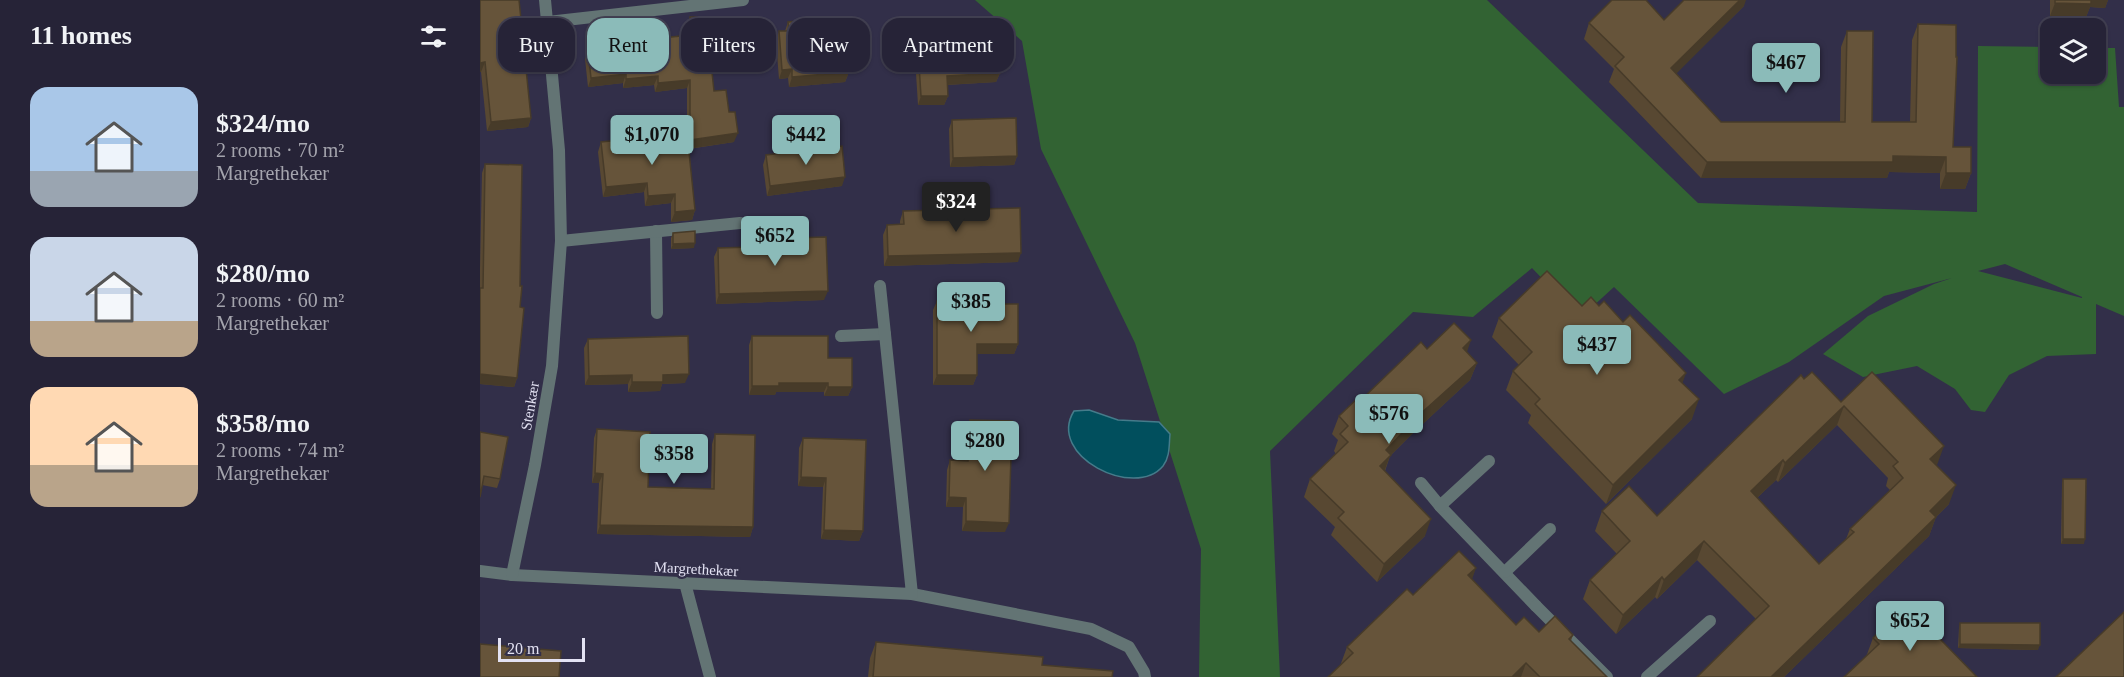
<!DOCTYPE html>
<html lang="en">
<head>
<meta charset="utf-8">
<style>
  :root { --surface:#262337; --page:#2e2b3f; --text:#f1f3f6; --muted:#a4a4ad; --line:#424052; --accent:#8bbbb9 }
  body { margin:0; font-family:Georgia,serif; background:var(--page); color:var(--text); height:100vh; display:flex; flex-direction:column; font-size:22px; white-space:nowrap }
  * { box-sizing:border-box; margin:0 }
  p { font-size:20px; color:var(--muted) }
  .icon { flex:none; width:33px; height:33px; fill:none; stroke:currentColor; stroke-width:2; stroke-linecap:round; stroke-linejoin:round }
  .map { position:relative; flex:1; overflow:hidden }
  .side { display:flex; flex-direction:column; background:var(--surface); width:480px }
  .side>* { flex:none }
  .banner { position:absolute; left:18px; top:18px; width:570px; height:54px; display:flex; gap:12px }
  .tools { position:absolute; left:1560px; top:18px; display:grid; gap:12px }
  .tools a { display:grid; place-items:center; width:66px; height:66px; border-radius:12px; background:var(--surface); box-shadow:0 2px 4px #0004,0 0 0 2px var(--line); font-size:30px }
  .scale { position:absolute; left:18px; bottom:15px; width:87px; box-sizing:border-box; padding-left:6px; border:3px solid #e3e2f3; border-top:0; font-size:16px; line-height:21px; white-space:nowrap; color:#e3e2f3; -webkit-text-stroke:4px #322f49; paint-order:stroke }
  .price { position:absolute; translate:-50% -51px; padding:0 14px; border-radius:6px; background:var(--accent); color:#111; font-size:20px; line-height:39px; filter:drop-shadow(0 2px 3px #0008) }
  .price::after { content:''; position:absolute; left:50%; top:36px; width:18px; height:14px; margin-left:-9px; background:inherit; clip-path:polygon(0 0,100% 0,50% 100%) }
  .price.selected { background:#222; color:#fff }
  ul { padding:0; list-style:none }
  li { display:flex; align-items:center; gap:18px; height:150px; padding:0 30px }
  li span { display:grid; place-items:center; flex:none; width:168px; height:120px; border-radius:18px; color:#555 }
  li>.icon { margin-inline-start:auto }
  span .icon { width:72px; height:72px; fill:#fffc; stroke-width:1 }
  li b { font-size:26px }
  h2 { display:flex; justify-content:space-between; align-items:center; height:72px; padding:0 30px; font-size:26px }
  .pill { padding:0 21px; border-radius:18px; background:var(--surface); box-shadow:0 2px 4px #0004,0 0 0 2px var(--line); font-size:21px; line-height:54px }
  .pill.selected { background:var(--accent); color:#111 }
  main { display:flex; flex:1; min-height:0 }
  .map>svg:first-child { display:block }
  .green { fill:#326333; fill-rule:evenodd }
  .water { fill:#014f5d; stroke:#457b8a; stroke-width:1.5 }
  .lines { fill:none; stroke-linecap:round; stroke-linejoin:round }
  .lane { stroke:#637474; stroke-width:12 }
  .street { stroke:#637474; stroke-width:12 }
  .wall { fill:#584832; fill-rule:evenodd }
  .shaded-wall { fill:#473b29 }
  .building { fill:#66543a; stroke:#473b29; stroke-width:1.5; fill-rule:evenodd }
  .labels { text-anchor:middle; stroke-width:5; stroke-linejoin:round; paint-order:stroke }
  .street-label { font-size:15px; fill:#e3e2f3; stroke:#322f49 }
</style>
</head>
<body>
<main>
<section class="side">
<h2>11 homes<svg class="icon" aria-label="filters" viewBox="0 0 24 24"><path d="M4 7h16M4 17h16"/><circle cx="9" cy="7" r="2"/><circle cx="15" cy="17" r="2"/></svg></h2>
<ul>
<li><span style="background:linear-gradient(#a9c7e8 70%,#9aa5b1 0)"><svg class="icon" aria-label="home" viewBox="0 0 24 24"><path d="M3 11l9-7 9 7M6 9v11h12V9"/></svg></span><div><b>$324/mo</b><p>2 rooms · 70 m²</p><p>Margrethekær</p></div></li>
<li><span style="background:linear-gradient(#c9d6e8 70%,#b9a48a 0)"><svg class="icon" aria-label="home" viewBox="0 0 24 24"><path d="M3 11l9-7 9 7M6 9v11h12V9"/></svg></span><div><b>$280/mo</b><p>2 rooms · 60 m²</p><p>Margrethekær</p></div></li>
<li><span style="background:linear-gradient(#ffd9b3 65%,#b9a48a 0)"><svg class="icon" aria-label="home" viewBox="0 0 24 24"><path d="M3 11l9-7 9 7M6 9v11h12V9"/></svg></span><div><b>$358/mo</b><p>2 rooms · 74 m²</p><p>Margrethekær</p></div></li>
</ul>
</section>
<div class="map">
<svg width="1644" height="677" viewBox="0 0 1644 677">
  <rect width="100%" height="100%" fill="#322f49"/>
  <path class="green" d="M495,0H1007L1218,203L1497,212L1498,46L1570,47V74H1616V48H1635L1639,107H1644V316L1616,304V354L1567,356L1529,375L1505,412L1491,410L1475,389L1437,366L1383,377L1343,354L1388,316L1454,284L1472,278L1404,296L1309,362L1244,394L1134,287L1100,318L1052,268L993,317L933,312L790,451L800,677H719L721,549L655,343L561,149L542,41ZM1525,264L1602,297V298L1498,271Z"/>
  <path class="water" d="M609,410L638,420L679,422L690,434C689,445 690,457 683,466C655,500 566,456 594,411Z"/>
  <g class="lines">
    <g class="lane">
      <polyline points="176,231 177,313"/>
      <polyline points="941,483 960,506 1056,606"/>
      <polyline points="960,506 1009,461"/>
      <polyline points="1025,572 1070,529"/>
      <polyline points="205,583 230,677"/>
      <polyline points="432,594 611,629 649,647 664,672 665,677"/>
      <polyline points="1167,677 1230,621"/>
    </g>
    <g class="street">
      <polyline points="68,22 263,0"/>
      <polyline points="81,241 260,223"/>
      <polyline points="361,336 405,334"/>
      <polyline points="0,571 32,575 432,594 400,286"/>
      <polyline points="32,575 55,465 72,366 81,241 79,150 65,0"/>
      <polyline points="1056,606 1127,677"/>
    </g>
  </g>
  <g class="wall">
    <polygon points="0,0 51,118 48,127 7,131 1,72"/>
    <polygon points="1570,0 1628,0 1625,8 1610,7 1606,17 1570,16"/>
    <polygon points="1264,6 1196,73 1241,122 1360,122 1361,47 1367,31 1392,122 1430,122 1432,40 1438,24 1473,147 1491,173 1485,189 1460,189 1460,173 1409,172 1407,178 1221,178 1129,82 1134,69 1104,39 1109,23 1184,20"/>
    <polygon points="210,17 234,91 249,112 254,142 209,149 215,210 212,220 191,222 191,203 165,206 164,192 123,197 118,152 121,142 207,133 207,88 175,92 174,85 143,88 143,83 108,87 105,59 108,50 113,49 112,47 116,38 153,41 207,35 207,26"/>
    <polygon points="308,22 342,28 369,72 365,82 309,87 308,78 299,79 296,41 299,31 305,31"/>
    <polygon points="437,33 520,73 516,82 467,85 468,96 464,105 438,105 434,42"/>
    <polygon points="472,120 537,156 534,165 470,167 469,129"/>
    <polygon points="286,155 362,186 287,196 283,165"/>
    <polygon points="5,164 40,307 37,378 34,387 0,384 0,268 2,173"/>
    <polygon points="423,211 538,262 404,266 403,235 407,225 420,225 420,221"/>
    <polygon points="193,233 214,248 191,249 191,238"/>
    <polygon points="273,239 344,300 236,304 234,257 238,248 270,247"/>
    <polygon points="457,301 498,304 538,344 534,354 497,354 497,375 493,385 453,385 453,310"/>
    <polygon points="1102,306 1119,306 1202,383 1212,419 1126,504 1048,423 1051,415 1026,390 1033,371 1039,365 1012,337 1019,318"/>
    <polygon points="272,336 348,358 372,387 368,396 344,396 344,392 296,392 295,395 269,395 269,345"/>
    <polygon points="108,339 205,383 182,384 180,391 148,392 148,384 105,385 104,348"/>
    <polygon points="947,349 987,352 997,363 990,380 932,434 910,456 905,471 945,536 897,582 851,535 855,527 824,497 830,479 856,454 854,451 858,440 852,434 859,416 882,399"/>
    <path d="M1324,379L1361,402L1456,466L1469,504L1456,517L1449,536L1304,677H1217L1276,619L1217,560L1177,599L1175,597L1136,634L1103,599L1110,580L1137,554L1115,531L1122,511L1177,516ZM1357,425L1408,478L1406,486L1410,490L1370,529L1366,539L1339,564L1277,498L1296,480L1298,482Z"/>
    <polygon points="490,420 525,532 482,531 483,507 466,507 467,470 470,460 485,461 486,429"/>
    <polygon points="117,429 168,487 231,489 232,444 235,434 273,527 270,537 117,534 119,483 112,483 114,438"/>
    <polygon points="0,432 20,479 17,488 2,485 0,498"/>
    <polygon points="323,438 383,531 379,541 341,539 343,487 318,486 319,448"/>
    <polygon points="1583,479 1604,544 1581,544 1582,484"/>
    <polygon points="992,579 1036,625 1059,632 1093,635 1091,641 1127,677 848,677 860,666 867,647 933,595"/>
    <polygon points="1480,623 1558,650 1478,648 1479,628"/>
    <polygon points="1393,638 1497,677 1386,657"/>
    <polygon points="396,642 562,665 632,677 388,677 390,658"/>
  </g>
  <g class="shaded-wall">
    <polygon points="1260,0 1266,0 1264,6 1186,84 1191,68"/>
    <polygon points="1609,0 1628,0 1625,8 1610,7 1606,17 1570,16 1575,3"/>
    <polygon points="5,62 1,72 0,72 0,63"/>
    <polygon points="312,69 308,78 299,79 302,70"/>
    <polygon points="369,72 365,82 309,87 312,77"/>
    <polygon points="520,73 516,82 464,85 467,76"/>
    <polygon points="146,74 143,83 108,87 111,78"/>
    <polygon points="178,76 174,85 143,88 146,79"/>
    <polygon points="210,80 207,88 175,92 178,83"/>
    <polygon points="441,96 468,96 464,105 438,105"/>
    <polygon points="51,118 48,127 7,131 11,122"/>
    <polygon points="258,133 254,142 207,149 210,140"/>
    <polygon points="537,156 534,165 470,167 473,158"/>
    <polygon points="1413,156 1466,157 1460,173 1409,172 1407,178 1221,178 1227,162"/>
    <polygon points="1466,173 1491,173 1485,189 1460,189"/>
    <polygon points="365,177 362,186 287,196 290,186"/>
    <polygon points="167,183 164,192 123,197 126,187"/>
    <polygon points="195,194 191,203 165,206 168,196"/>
    <polygon points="215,210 212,220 191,222 195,212"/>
    <polygon points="215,243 214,248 191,249 193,244"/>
    <polygon points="541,253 538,262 404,266 408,256"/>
    <polygon points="348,291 344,300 236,304 239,294"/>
    <polygon points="991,340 985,358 983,348"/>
    <polygon points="497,344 538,344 534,354 493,354"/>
    <polygon points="997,363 990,380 932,434 910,456 904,472 893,483 906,450 938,416"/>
    <polygon points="1206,373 1199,393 1199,380"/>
    <polygon points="0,374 37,378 34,387 0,384"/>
    <polygon points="209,374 205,383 182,384 180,391 148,392 152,382 183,375"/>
    <polygon points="152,375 148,384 105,385 109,376"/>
    <polygon points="457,375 497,375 493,385 453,385"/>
    <polygon points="299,383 348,383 344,392 296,392 295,395 269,395 272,386"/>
    <polygon points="348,387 372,387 368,396 344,396"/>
    <polygon points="1219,399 1212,419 1126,504 1133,485"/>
    <polygon points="1364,406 1357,425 1298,482 1305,463"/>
    <polygon points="1464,446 1457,465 1443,479 1450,459"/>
    <polygon points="1303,460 1296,480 1264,510 1271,491"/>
    <polygon points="115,473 123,474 119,483 112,483"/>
    <polygon points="321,477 346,478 343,487 318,486"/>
    <polygon points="1476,485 1469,504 1446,527 1456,517 1449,536 1304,677 1291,677 1450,511"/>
    <polygon points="469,497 486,498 483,507 466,507"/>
    <polygon points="951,519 945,536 897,582 904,564"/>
    <polygon points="486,521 529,523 525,532 482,531"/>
    <polygon points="120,525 273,527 270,537 117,534"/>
    <polygon points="344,530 383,531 379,541 341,539"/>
    <polygon points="1583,539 1605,539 1604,544 1581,544"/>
    <polygon points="1224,541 1217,560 1177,599 1184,580"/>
    <polygon points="996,568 989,588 988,575"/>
    <polygon points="1182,577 1175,597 1136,634 1143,615"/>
    <polygon points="1480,644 1560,645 1558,650 1478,648"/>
    <polygon points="1046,663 1041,677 1032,677"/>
  </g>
  <g class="building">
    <polygon points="0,0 39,0 51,118 11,122 5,62 0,63"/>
    <polygon points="1132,0 1166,0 1184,20 1204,0 1260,0 1191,68 1241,122 1365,122 1367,31 1393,31 1392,122 1436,122 1438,24 1476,25 1476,57 1477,57 1473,147 1491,147 1491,173 1466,173 1466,157 1413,156 1413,162 1227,162 1135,66 1144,57 1109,23"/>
    <polygon points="1575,0 1611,0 1611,4 1575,3"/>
    <polygon points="210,17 226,17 234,91 246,90 249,112 255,112 258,133 210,140 210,80 178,83 178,76 146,79 146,74 111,78 108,50 117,49 116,38 152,34 153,41 210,35"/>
    <polygon points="341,19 342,28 365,26 369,72 312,77 312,69 302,70 299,31 309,31 308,22"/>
    <polygon points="517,28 520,73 467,76 468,96 441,96 437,33"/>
    <polygon points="536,118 537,156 473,158 472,120"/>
    <polygon points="207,133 215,210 195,212 195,194 168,196 167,183 126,187 121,142"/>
    <polygon points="362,146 365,177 290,186 286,155"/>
    <polygon points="5,164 42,165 40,286 42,286 40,307 44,308 37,378 0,374 0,288 3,288"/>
    <polygon points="540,208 541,253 408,256 407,225 424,224 423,211"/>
    <polygon points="215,231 215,243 193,244 193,233"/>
    <polygon points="346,237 348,291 239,294 238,248 273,247 273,239"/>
    <polygon points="1067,271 1102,306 1111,297 1119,306 1124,301 1143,322 1150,315 1206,373 1199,380 1219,399 1133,485 1055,404 1060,399 1033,371 1052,352 1019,318"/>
    <polygon points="457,301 498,301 498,304 538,304 538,344 497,344 497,375 457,375"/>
    <polygon points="974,323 991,340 983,348 997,363 938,416 906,450 911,455 900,466 951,519 904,564 858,518 864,512 830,479 868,442 860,434 868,426 859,416 879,397 882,399 941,342 947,349"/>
    <polygon points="208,336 209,374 183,375 183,382 152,382 152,375 109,376 108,339"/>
    <polygon points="272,336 348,336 348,358 372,358 372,387 348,387 348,383 299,383 299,386 272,386"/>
    <path d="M1332,372L1361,402L1392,372L1464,446L1450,459L1476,485L1450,511L1456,517L1291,677H1217L1289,606L1224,541L1184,580L1182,577L1143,615L1110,580L1150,541L1122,511L1149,486L1177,516L1321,375L1324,379ZM1364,406L1418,462L1413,466L1423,478L1370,529L1374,532L1339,564L1271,491L1303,460L1305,463Z"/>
    <polygon points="490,420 532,421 529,523 486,521 486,498 469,497 470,460 488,461"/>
    <polygon points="117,429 170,432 168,487 234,489 235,434 275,435 273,527 120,525 123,474 115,473"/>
    <polygon points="0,432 28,437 20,479 4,476 0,497"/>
    <polygon points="323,438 386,440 383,531 344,530 346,478 321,477"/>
    <polygon points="1583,479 1606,479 1605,539 1583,539"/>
    <polygon points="979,551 996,568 988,575 1036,625 1044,617 1059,632 1075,616 1093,635 1089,639 1127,677 1060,677 1046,663 1032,677 848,677 873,653 867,647 927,589 933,595"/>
    <polygon points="1426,604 1497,677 1364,677 1399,644 1393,638"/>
    <polygon points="1644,612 1644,677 1576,677"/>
    <polygon points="1480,623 1560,623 1560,645 1480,644"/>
    <polygon points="396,642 563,657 562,665 633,671 632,677 393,677"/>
    <polygon points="0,644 81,651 79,677 0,677"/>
  </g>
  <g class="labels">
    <g class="street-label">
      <text transform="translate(50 406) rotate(-80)" y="5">Stenkær</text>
      <text transform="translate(216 569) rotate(3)" y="5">Margrethekær</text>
    </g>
  </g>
</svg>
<div class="tools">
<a><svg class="icon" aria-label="layers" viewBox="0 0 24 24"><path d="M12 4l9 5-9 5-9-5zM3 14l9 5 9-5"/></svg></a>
</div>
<div class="scale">20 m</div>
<b class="price" style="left:1306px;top:94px">$467</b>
<b class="price" style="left:172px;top:166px">$1,070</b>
<b class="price" style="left:326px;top:166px">$442</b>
<b class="price selected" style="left:476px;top:233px">$324</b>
<b class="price" style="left:295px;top:267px">$652</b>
<b class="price" style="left:491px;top:333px">$385</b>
<b class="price" style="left:1117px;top:376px">$437</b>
<b class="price" style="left:909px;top:445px">$576</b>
<b class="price" style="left:505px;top:472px">$280</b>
<b class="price" style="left:194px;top:485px">$358</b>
<b class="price" style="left:1430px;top:652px">$652</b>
<div class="banner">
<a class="pill">Buy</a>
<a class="pill selected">Rent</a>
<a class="pill">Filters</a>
<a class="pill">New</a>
<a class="pill">Apartment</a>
</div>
</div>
</main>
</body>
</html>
